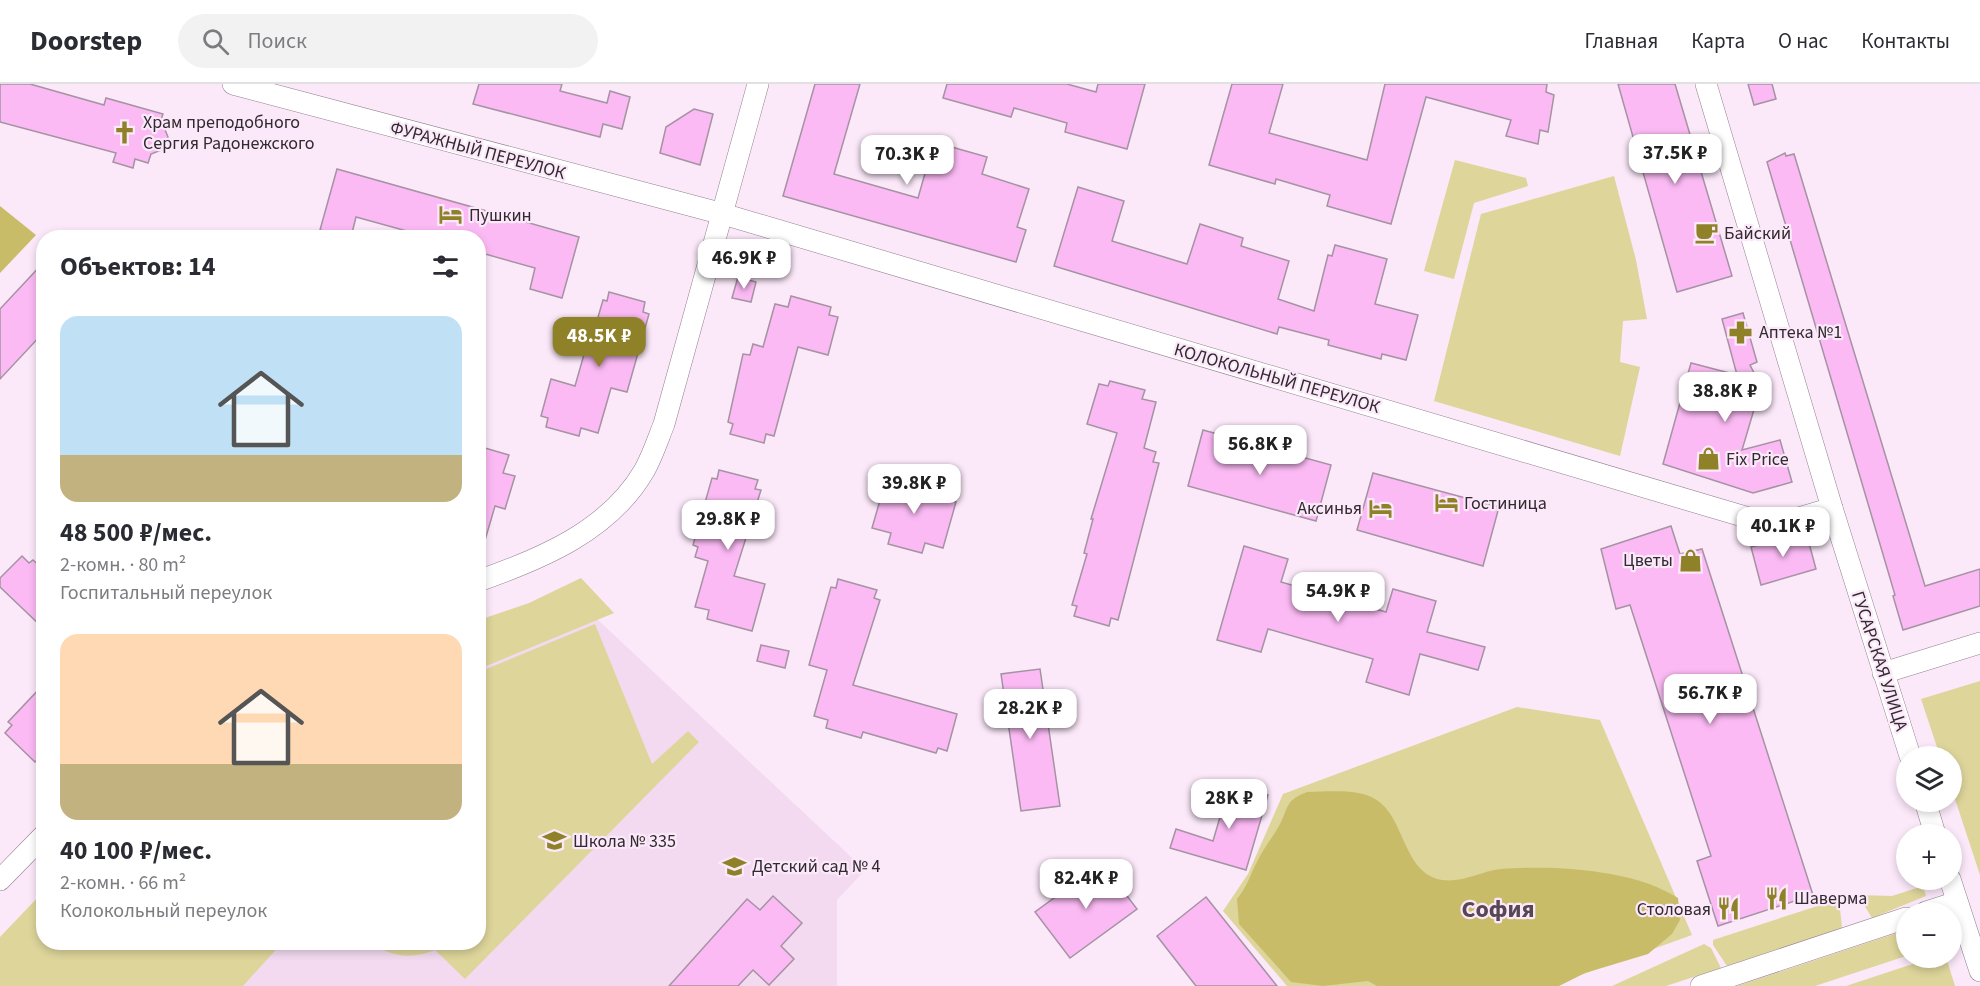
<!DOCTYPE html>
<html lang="ru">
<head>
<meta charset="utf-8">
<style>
  :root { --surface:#fff; --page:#f2f2f3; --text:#2b2b33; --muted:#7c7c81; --line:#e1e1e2; --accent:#8e8128 }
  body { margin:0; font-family:"Source Sans 3",sans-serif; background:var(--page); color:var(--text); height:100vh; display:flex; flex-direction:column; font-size:22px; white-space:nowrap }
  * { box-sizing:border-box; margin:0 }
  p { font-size:20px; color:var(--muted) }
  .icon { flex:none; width:33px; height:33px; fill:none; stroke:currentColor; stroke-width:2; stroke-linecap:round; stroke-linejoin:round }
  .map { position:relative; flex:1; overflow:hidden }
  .sheet { position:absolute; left:36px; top:146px; width:450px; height:720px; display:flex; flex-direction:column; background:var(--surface); border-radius:24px; box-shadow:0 3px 9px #0003 }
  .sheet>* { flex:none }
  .fabs { position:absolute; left:1896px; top:662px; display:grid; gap:12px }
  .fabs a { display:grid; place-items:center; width:66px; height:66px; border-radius:50%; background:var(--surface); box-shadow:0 3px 9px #0003; font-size:30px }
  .price { position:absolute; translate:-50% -51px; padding:0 14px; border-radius:12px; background:#fff; color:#222; font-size:20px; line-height:39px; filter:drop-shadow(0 2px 3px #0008) }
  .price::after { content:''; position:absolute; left:50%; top:36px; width:18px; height:14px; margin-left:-9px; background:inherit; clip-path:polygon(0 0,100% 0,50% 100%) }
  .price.selected { background:var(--accent); color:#fff }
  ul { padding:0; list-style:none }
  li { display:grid; align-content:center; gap:12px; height:318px; padding:0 24px }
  li span { display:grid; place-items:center; height:186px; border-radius:18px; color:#555 }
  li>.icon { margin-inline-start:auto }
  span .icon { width:108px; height:108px; fill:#fffc; stroke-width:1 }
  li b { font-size:26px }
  h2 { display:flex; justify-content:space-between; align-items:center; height:72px; padding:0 24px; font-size:26px }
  header { display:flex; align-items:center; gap:36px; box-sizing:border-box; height:84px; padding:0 30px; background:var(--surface); border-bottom:2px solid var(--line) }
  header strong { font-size:28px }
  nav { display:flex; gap:33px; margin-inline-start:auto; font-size:21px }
  .search { width:420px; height:54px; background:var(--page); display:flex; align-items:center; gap:15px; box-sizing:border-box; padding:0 21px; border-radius:33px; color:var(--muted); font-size:22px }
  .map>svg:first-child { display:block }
  .built { fill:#f3daf0 }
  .green { fill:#ded59b }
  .forest { fill:#c9bc68 }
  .building { fill:#fbbaf4; stroke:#a493a2; stroke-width:1.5 }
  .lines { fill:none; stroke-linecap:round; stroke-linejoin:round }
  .minor-casing { stroke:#928190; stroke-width:22 }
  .minor { stroke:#fff; stroke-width:21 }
  .labels { text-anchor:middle; stroke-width:4.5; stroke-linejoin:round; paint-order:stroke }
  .poi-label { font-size:18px; fill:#312a30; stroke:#fbe8f9; text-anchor:start }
  .street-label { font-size:18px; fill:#312a30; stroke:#fbe8f9 }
  .district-label { font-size:24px; font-weight:bold; fill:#574755; stroke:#fbe8f9 }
</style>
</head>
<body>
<header>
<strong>Doorstep</strong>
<div class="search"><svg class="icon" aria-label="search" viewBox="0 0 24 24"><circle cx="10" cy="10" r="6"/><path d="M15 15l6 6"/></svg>Поиск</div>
<nav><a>Главная</a><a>Карта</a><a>О нас</a><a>Контакты</a></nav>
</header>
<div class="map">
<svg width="1980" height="902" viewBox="0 0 1980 902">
  <rect width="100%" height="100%" fill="#fbe8f9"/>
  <polygon class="built" points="597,535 865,786 837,816 837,902 243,902 283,858 478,858 479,585"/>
  <g class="green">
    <polygon points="1455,76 1526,94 1528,102 1474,119 1454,195 1424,187"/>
    <polygon points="1614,92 1636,176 1647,235 1623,237 1620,278 1640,283 1620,372 1434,317 1481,130"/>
    <polygon points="581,494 614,529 479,585 479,536 529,519"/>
    <path d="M595,540L652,680L688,647L699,658L465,895L435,866C412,875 391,874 372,858H478L479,588Z"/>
    <polygon points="1980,597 1980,791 1952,706 1952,672 1940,672 1921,615"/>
    <polygon points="1517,623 1600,636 1692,851 1550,902 1287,902 1223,827 1248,790 1283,710"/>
    <polygon points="1923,802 1926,812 1872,834 1858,811 1892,812"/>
    <polygon points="43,808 44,858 283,858 243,902 0,902 0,853"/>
    <polygon points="1839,815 1842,844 1727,882 1713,861 1713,856"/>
    <polygon points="1906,846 1906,872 1815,902 1737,902"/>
    <polygon points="1704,860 1711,864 1721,884 1666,902 1612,902"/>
    <polygon points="1934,873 1946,873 1955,902 1846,902"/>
  </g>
  <g class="forest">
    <polygon points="0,122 36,151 0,189"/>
    <path d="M1307,708C1327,708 1357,704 1375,715C1406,733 1402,789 1442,796C1463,799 1481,787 1501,785C1553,781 1634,785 1678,814L1680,836L1672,850L1648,870L1585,889L1559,902H1377L1368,897L1323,902L1291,898L1239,840L1237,815C1247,803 1250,791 1257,778C1263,764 1275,751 1281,738C1289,720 1287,716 1307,708Z"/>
  </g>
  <g class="building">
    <polygon points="0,0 30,0 104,21 106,14 163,30 161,36 168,53 164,65 151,70 148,79 135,75 133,84 113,78 116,69 0,38"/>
    <polygon points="479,0 562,0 560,7 607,19 610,7 630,13 622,45 603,40 600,53 473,20"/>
    <polygon points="815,0 860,0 834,90 918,114 934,58 987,73 982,90 1029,105 1017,143 1026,146 1016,178 783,112"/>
    <polygon points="947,0 1067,0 1096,8 1098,0 1145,0 1127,65 1065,48 1067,39 1014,24 1011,33 943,14"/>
    <polygon points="1232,0 1283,0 1269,49 1367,76 1385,0 1547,0 1546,8 1554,11 1548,48 1540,46 1538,60 1506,52 1511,36 1426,13 1391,140 1327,122 1330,111 1276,95 1275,100 1209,81"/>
    <polygon points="1618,0 1675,0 1732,192 1677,208"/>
    <polygon points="1748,0 1772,0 1776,15 1754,21"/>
    <polygon points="694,25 713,30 700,81 660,69 666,43"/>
    <polygon points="1785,69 1786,72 1794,70 1925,502 1980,485 1980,522 1903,546 1893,512 1895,511 1767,78"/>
    <polygon points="337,85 579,153 562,214 530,205 535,184 478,168 478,153 413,153 414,149 356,133 351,153 320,146"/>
    <polygon points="1078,103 1124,117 1112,157 1187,180 1200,140 1243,154 1241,162 1289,177 1278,215 1314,227 1328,171 1332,172 1335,161 1387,175 1375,220 1418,231 1406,276 1382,270 1381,275 1328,261 1329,256 1279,243 1277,250 1054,182"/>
    <polygon points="44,178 44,248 0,295 0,225"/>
    <polygon points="738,193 756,198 751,218 732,214"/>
    <polygon points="609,208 645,218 643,228 649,230 627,308 611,304 598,349 581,344 579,352 546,343 548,334 541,332 551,295 575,302 591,246 594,247 603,216 607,217"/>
    <polygon points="791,212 831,223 829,231 838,233 828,271 798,263 774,352 766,350 764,359 730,350 733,340 728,338 743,270 750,271 753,260 763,263 775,220 788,223"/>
    <polygon points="1743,229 1757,278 1750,281 1761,302 1742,366 1780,356 1792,398 1753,409 1663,380 1691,279 1737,291 1722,235"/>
    <polygon points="1110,297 1145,306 1142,315 1156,318 1144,364 1156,368 1153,378 1159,379 1118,536 1111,534 1109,542 1074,532 1077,522 1072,521 1087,470 1084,469 1093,435 1091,435 1117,349 1087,340 1099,300 1108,302"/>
    <polygon points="1203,346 1331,381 1316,437 1188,402"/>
    <polygon points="478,362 509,371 503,389 515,392 505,425 495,422 483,463 478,463"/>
    <polygon points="719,386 758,396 755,405 761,406 734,492 765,500 752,547 707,535 709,526 695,523 708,477 695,473 698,463 693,461 712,394 717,395"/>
    <polygon points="1373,389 1499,423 1483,482 1357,446"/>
    <polygon points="905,391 939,401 936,412 956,418 943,464 925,459 922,469 888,460 891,449 872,444 885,399 902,403"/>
    <polygon points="1671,442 1680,470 1702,465 1813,811 1718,842 1697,777 1711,772 1630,521 1616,525 1601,465"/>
    <polygon points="1806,448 1816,485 1761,501 1751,463"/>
    <polygon points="1244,462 1288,475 1281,498 1386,528 1393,505 1436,517 1427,548 1485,563 1478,586 1420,570 1409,611 1366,598 1373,575 1268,545 1261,568 1217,556"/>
    <polygon points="22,472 29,479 33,476 44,486 44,545 0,503 0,494"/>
    <polygon points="838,495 877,506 874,514 880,516 853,601 957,630 947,667 938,664 936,669 863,648 861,654 826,644 828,636 814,632 827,586 809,581 831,503 836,504"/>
    <polygon points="761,561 789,567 785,584 757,577"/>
    <polygon points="1040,585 1060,722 1021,727 1001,590"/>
    <polygon points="44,600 44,669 35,678 5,649 12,641 8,638"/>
    <polygon points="1230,699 1268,711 1246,786 1170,764 1176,745 1213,757"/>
    <polygon points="1102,779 1137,825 1070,874 1035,828"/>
    <polygon points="773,812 802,839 781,862 794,875 769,901 753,886 738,902 669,902 747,815 760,826"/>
    <polygon points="1206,813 1277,902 1196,902 1157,852"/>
  </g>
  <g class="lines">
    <defs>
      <g id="minor">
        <polyline points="233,0 723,130 1749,434 1795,435 1832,424"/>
        <polyline points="1706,0 1832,424 1910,672"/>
        <path d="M478,497C541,475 609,447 644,387C652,373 658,355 664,340L758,0"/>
        <polyline points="1883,589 1980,559"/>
        <polyline points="1925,717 1935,750"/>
        <polyline points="1950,795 1980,887"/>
        <polyline points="0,796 44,751"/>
        <polyline points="1926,828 1957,818"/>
        <polyline points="1701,902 1906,834"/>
      </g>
    </defs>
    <use href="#minor" class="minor-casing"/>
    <use href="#minor" class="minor"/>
  </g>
  <defs>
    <symbol id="church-bare" viewBox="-9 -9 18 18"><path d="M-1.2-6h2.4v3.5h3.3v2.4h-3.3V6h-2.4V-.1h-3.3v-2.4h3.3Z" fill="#8e8128" stroke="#fbe8f9" stroke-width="2.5" paint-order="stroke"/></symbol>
    <symbol id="hotel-bare" viewBox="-9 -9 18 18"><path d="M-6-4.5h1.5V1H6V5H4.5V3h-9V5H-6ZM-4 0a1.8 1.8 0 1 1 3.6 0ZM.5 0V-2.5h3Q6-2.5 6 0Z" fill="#8e8128" stroke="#fbe8f9" stroke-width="2.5" paint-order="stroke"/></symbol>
    <symbol id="cafe-bare" viewBox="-9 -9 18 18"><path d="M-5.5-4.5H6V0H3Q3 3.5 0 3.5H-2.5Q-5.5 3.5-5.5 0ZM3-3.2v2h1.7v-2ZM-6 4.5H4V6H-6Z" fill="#8e8128" stroke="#fbe8f9" stroke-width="2.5" paint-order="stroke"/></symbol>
    <symbol id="pharmacy-bare" viewBox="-9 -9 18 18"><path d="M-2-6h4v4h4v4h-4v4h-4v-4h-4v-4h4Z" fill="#8e8128" stroke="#fbe8f9" stroke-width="2.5" paint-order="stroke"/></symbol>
    <symbol id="shop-bare" viewBox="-9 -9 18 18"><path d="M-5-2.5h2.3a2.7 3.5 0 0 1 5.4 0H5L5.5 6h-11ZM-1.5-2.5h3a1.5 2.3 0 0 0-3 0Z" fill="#8e8128" stroke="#fbe8f9" stroke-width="2.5" paint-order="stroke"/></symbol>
    <symbol id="school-bare" viewBox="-9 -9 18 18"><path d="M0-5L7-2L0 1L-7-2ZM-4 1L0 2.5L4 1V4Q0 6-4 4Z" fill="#8e8128" stroke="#fbe8f9" stroke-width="2.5" paint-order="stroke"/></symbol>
    <symbol id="restaurant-bare" viewBox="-9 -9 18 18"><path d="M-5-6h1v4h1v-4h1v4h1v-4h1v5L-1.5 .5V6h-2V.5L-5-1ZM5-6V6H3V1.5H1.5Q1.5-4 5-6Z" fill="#8e8128" stroke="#fbe8f9" stroke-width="2.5" paint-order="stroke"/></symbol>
  </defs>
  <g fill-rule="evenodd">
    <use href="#church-bare" x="108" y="32" width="33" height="33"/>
    <use href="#hotel-bare" x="434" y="114" width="33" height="33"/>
    <use href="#cafe-bare" x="1690" y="132" width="33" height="33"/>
    <use href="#pharmacy-bare" x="1724" y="232" width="33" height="33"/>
    <use href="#shop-bare" x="1692" y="358" width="33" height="33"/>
    <use href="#hotel-bare" x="1430" y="402" width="33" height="33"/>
    <use href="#hotel-bare" x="1364" y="408" width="33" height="33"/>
    <use href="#shop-bare" x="1674" y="460" width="33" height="33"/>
    <use href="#school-bare" x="538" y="740" width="33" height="33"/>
    <use href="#school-bare" x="718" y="766" width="33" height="33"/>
    <use href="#restaurant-bare" x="1760" y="798" width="33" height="33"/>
    <use href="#restaurant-bare" x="1712" y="808" width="33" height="33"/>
  </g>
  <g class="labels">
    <g class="poi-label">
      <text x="143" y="44">Храм преподобного<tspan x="143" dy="21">Сергия Радонежского</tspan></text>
      <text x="469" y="137">Пушкин</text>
      <text x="1724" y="155">Байский</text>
      <text x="1759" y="254">Аптека №1</text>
      <text x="1726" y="381">Fix Price</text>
      <text x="1464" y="425">Гостиница</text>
      <text x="1362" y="430" text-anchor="end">Аксинья</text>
      <text x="1673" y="482" text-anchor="end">Цветы</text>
      <text x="573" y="763">Школа № 335</text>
      <text x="752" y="788">Детский сад № 4</text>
      <text x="1794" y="820">Шаверма</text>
      <text x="1711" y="831" text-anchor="end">Столовая</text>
    </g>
    <g class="street-label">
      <text transform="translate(478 66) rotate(15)" y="6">ФУРАЖНЫЙ ПЕРЕУЛОК</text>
      <text transform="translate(1277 294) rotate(16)" y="6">КОЛОКОЛЬНЫЙ ПЕРЕУЛОК</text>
      <text transform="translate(1880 577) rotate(72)" y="6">ГУСАРСКАЯ УЛИЦА</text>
    </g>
    <g class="district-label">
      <text x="1498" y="833">София</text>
    </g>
  </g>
</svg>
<div class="fabs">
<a><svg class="icon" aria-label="layers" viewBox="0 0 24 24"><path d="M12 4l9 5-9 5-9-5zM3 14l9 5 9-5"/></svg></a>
<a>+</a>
<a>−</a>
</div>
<b class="price" style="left:1675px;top:101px">37.5K ₽</b>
<b class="price" style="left:907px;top:102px">70.3K ₽</b>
<b class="price" style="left:744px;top:206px">46.9K ₽</b>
<b class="price selected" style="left:599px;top:284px">48.5K ₽</b>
<b class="price" style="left:1725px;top:339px">38.8K ₽</b>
<b class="price" style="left:1260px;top:392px">56.8K ₽</b>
<b class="price" style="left:914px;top:431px">39.8K ₽</b>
<b class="price" style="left:728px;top:467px">29.8K ₽</b>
<b class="price" style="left:1783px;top:474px">40.1K ₽</b>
<b class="price" style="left:1338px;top:539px">54.9K ₽</b>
<b class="price" style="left:1710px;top:641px">56.7K ₽</b>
<b class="price" style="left:1030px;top:656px">28.2K ₽</b>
<b class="price" style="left:1229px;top:746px">28K ₽</b>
<b class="price" style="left:1086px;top:826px">82.4K ₽</b>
<section class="sheet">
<h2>Объектов: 14<svg class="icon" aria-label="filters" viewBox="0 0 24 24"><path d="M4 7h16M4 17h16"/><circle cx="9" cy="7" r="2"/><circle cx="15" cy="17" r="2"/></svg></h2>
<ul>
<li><span style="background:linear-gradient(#bfe0f5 75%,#c2b280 0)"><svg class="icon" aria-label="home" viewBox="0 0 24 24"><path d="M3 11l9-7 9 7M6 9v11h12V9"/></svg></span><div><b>48 500 ₽/мес.</b><p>2-комн. · 80 m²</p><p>Госпитальный переулок</p></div></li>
<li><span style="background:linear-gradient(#ffd9b3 70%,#c2b280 0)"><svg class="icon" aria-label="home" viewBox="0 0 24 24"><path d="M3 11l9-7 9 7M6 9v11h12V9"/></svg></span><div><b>40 100 ₽/мес.</b><p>2-комн. · 66 m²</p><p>Колокольный переулок</p></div></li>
</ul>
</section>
</div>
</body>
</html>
